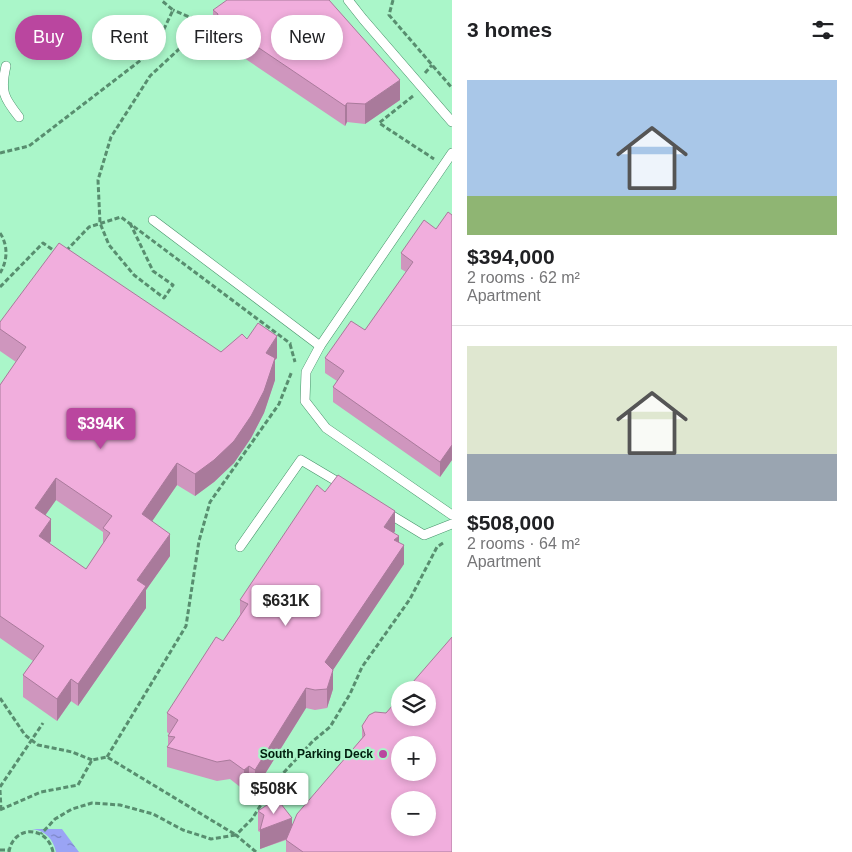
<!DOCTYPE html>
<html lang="en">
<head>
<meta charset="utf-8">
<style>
  :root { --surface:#fff; --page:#f6f6f6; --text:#202124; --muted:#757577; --line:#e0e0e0; --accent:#ba469f }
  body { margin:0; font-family:Arial,sans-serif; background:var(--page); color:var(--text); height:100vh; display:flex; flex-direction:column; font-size:19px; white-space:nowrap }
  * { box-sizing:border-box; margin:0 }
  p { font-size:16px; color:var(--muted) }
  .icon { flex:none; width:28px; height:28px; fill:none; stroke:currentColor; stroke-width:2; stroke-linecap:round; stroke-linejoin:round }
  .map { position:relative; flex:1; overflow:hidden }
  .sheet { display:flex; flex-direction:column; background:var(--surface); width:400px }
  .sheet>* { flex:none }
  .top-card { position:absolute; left:15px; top:15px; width:361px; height:45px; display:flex; gap:10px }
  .controls { position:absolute; left:391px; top:681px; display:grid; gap:10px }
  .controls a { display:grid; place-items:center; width:45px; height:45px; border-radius:50%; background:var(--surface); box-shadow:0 2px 8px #0003; font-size:25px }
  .price { position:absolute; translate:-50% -42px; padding:0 11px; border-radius:5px; background:#fff; color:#222; font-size:16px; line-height:32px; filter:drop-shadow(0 1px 2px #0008) }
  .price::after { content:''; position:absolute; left:50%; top:30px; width:15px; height:11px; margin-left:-8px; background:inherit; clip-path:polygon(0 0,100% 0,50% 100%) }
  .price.current { background:var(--accent); color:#fff }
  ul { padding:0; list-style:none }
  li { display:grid; align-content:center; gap:10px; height:265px; padding:0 15px }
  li+li { border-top:1px solid var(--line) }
  li span { display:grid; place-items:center; height:155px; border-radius:0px; color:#555 }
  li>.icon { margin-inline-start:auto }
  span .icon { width:90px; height:90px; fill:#fffc; stroke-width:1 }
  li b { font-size:21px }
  h2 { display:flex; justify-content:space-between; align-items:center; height:60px; padding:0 15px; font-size:21px }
  .tag { padding:0 18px; border-radius:22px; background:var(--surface); box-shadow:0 2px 8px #0003; font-size:18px; line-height:45px }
  .tag.current { background:var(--accent); color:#fff }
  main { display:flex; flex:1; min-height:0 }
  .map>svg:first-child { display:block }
  .water { fill:url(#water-ripples) }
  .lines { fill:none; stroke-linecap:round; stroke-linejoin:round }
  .service-casing { stroke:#459068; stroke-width:10 }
  .path { stroke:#588e6f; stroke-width:3; stroke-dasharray:5 2.5; stroke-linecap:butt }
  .service { stroke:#fff; stroke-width:9 }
  .wall { fill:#cf96be; fill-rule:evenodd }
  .shaded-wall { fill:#a97a9b }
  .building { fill:#f1aedd; stroke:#a97a9b; fill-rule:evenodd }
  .poi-dot { fill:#ba469f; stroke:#aaf6c9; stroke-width:2 }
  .labels { text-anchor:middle; stroke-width:4.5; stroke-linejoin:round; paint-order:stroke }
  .poi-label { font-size:12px; font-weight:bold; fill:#001e0e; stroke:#aaf6c9; text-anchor:end }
</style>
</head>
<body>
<main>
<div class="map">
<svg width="452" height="852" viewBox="0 0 452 852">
  <defs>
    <pattern id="water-ripples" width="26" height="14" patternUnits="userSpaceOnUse" patternTransform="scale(1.25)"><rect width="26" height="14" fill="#9aa4f5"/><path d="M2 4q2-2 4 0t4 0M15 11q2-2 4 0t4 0" fill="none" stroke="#7b85c5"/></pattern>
  </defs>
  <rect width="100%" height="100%" fill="#aaf6c9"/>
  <path class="water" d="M32,829H62L79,852H56C53,839 46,831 32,829Z"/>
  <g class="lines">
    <defs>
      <g id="service">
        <polyline points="348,0 363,19 452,122"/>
        <path d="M6,66C0,92 4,98 19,117"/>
        <polyline points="452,153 320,346 306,372 305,401 326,428 452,515"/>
        <polyline points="153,220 320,346"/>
        <polyline points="386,512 424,535 452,524"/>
        <polyline points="240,547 301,460 343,485"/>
      </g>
    </defs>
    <use href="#service" class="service-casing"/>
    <g class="path">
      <polyline points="393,0 389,15 452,88"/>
      <polyline points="425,73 432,65"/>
      <polyline points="413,96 379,123 434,159"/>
      <polyline points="0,153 29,146 154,50 173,10 161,0"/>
      <polyline points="130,223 153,271 173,285 164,298 134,275 109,245 100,223 98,180 111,137 150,76 206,24 173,10"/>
      <path d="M0,233C8,245 8,260 0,273"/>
      <polyline points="66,251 89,227 121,217 291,344"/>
      <polyline points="0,287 43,243 56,252"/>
      <polyline points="290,344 295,362"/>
      <polyline points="0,698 25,735 38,745 72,752 92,760"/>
      <polyline points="107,757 186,626 199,541 210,502 279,404 292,371"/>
      <polyline points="0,787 43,723"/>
      <polyline points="0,790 1,809"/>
      <polyline points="0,810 41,792 78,785 92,760 107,757 236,835 211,839 183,830 153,814 120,805 92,803 72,809 55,819 41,834"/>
      <polyline points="0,850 9,850"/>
      <path d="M9,852C13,825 47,825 53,852"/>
      <polyline points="256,852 236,835 252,819 276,781 313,741 330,727 350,694 362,667 410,599 437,547 443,543"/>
    </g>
    <use href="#service" class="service"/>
  </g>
  <g class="wall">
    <polygon points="213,10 400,100 365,124 347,122 345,126 216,39 216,32 213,30"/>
    <polygon points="452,215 452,460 440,477 333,402 333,387 337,381 325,373 325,358 365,330 406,272 401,269 401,253 436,229"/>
    <path d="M0,322L221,352L247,339L277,358L275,360V380L264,413L251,438L234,463L214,482L195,496L177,485L152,521L170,556L146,590V608L78,706L71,701L57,721L23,697V675L33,661L0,638V385L16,362L0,351ZM56,500L103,532V544L86,569L49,543L51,541L45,515Z"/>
    <polygon points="325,492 395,531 394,533 399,543 404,564 333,670 333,689 327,708 315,710 306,708 255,790 249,785 244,790 230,779 217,781 167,767 167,747 168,746 168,736 169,734 167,732 167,713 223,641 240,615 240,600"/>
    <polygon points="362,726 452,852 286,852 286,840 260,849 260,832 258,831 258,811 292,826 362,738"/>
  </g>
  <g class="shaded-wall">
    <polygon points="400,80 400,100 365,124 365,104"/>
    <polygon points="347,103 347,122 345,126 345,106"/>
    <polygon points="277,336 277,358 275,360 275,380 264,413 251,438 234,463 214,482 195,496 195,474 266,353"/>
    <polygon points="452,445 452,460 440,477 440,462"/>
    <polygon points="177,463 177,485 142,536 142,514"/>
    <polygon points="56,478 56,500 35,530 35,508"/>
    <polygon points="395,511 395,531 384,547 384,527"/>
    <polygon points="51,519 51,541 39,558 39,536"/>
    <polygon points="170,534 170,556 146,590 146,608 78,706 78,684 137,580"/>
    <polygon points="399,536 399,552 404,545 404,564 325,682 325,662 394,540"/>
    <polygon points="333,670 333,689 327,708 327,689"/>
    <polygon points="71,679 71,701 57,721 57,699"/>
    <polygon points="306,688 306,708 255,790 255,770"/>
    <polygon points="249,766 249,785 244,790 244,770"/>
    <polygon points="292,818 292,837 260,849 260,830"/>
  </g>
  <g class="building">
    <polygon points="227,0 329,0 400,80 365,104 347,103 345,106 216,19 218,14 213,10"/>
    <polygon points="448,212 452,215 452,445 440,462 333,387 344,371 325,358 351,321 365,330 413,262 401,253 424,220 436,229"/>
    <path d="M59,243L221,352L242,334L247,339L258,323L277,336L266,353L275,358L264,391L251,416L234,441L214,460L195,474L177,463L142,514L170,534L137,580L146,586L78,684L71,679L57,699L23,675L44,646L0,616V385L26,347L0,329V322ZM56,478L112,516L103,528L110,533L86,569L39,536L51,519L35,508Z"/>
    <polygon points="338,475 395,511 384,527 399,536 394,540 404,545 325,662 333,670 327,689 315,690 306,688 255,770 249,766 244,770 230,760 217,762 167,747 175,737 168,736 178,720 167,713 216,637 223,641 248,604 240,600 317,485 325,492"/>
    <path d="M452,637V852H303L286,840L297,814L365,735L362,726L369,715L375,712L386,713L400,697V718H428V690H406ZM400,745H428V772H400ZM400,800H428V828H400Z"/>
    <polygon points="275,801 281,804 292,818 260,830 264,815 258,811 267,805 269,802"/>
  </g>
  <circle class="poi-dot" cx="383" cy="754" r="5"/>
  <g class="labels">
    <g class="poi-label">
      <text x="373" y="758">South Parking Deck</text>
    </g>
  </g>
</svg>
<div class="controls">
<a><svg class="icon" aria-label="layers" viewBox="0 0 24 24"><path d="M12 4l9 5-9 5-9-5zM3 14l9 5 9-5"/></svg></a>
<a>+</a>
<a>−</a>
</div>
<b class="price current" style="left:101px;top:450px">$394K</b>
<b class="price" style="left:286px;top:627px">$631K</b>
<b class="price" style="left:274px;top:815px">$508K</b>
<div class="top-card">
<a class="tag current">Buy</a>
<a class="tag">Rent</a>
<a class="tag">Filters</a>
<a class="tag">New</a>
</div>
</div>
<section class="sheet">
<h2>3 homes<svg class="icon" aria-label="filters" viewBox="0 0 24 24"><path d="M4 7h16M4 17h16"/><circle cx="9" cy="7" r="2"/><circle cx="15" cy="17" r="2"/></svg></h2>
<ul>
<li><span style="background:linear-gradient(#a9c7e8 75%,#8fb573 0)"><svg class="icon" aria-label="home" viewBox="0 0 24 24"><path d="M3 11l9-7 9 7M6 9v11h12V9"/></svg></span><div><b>$394,000</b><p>2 rooms · 62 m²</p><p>Apartment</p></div></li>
<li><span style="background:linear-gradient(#dfe7d0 70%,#9aa5b1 0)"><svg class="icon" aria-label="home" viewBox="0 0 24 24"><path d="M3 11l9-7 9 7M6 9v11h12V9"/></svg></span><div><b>$508,000</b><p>2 rooms · 64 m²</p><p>Apartment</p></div></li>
</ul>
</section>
</main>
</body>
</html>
